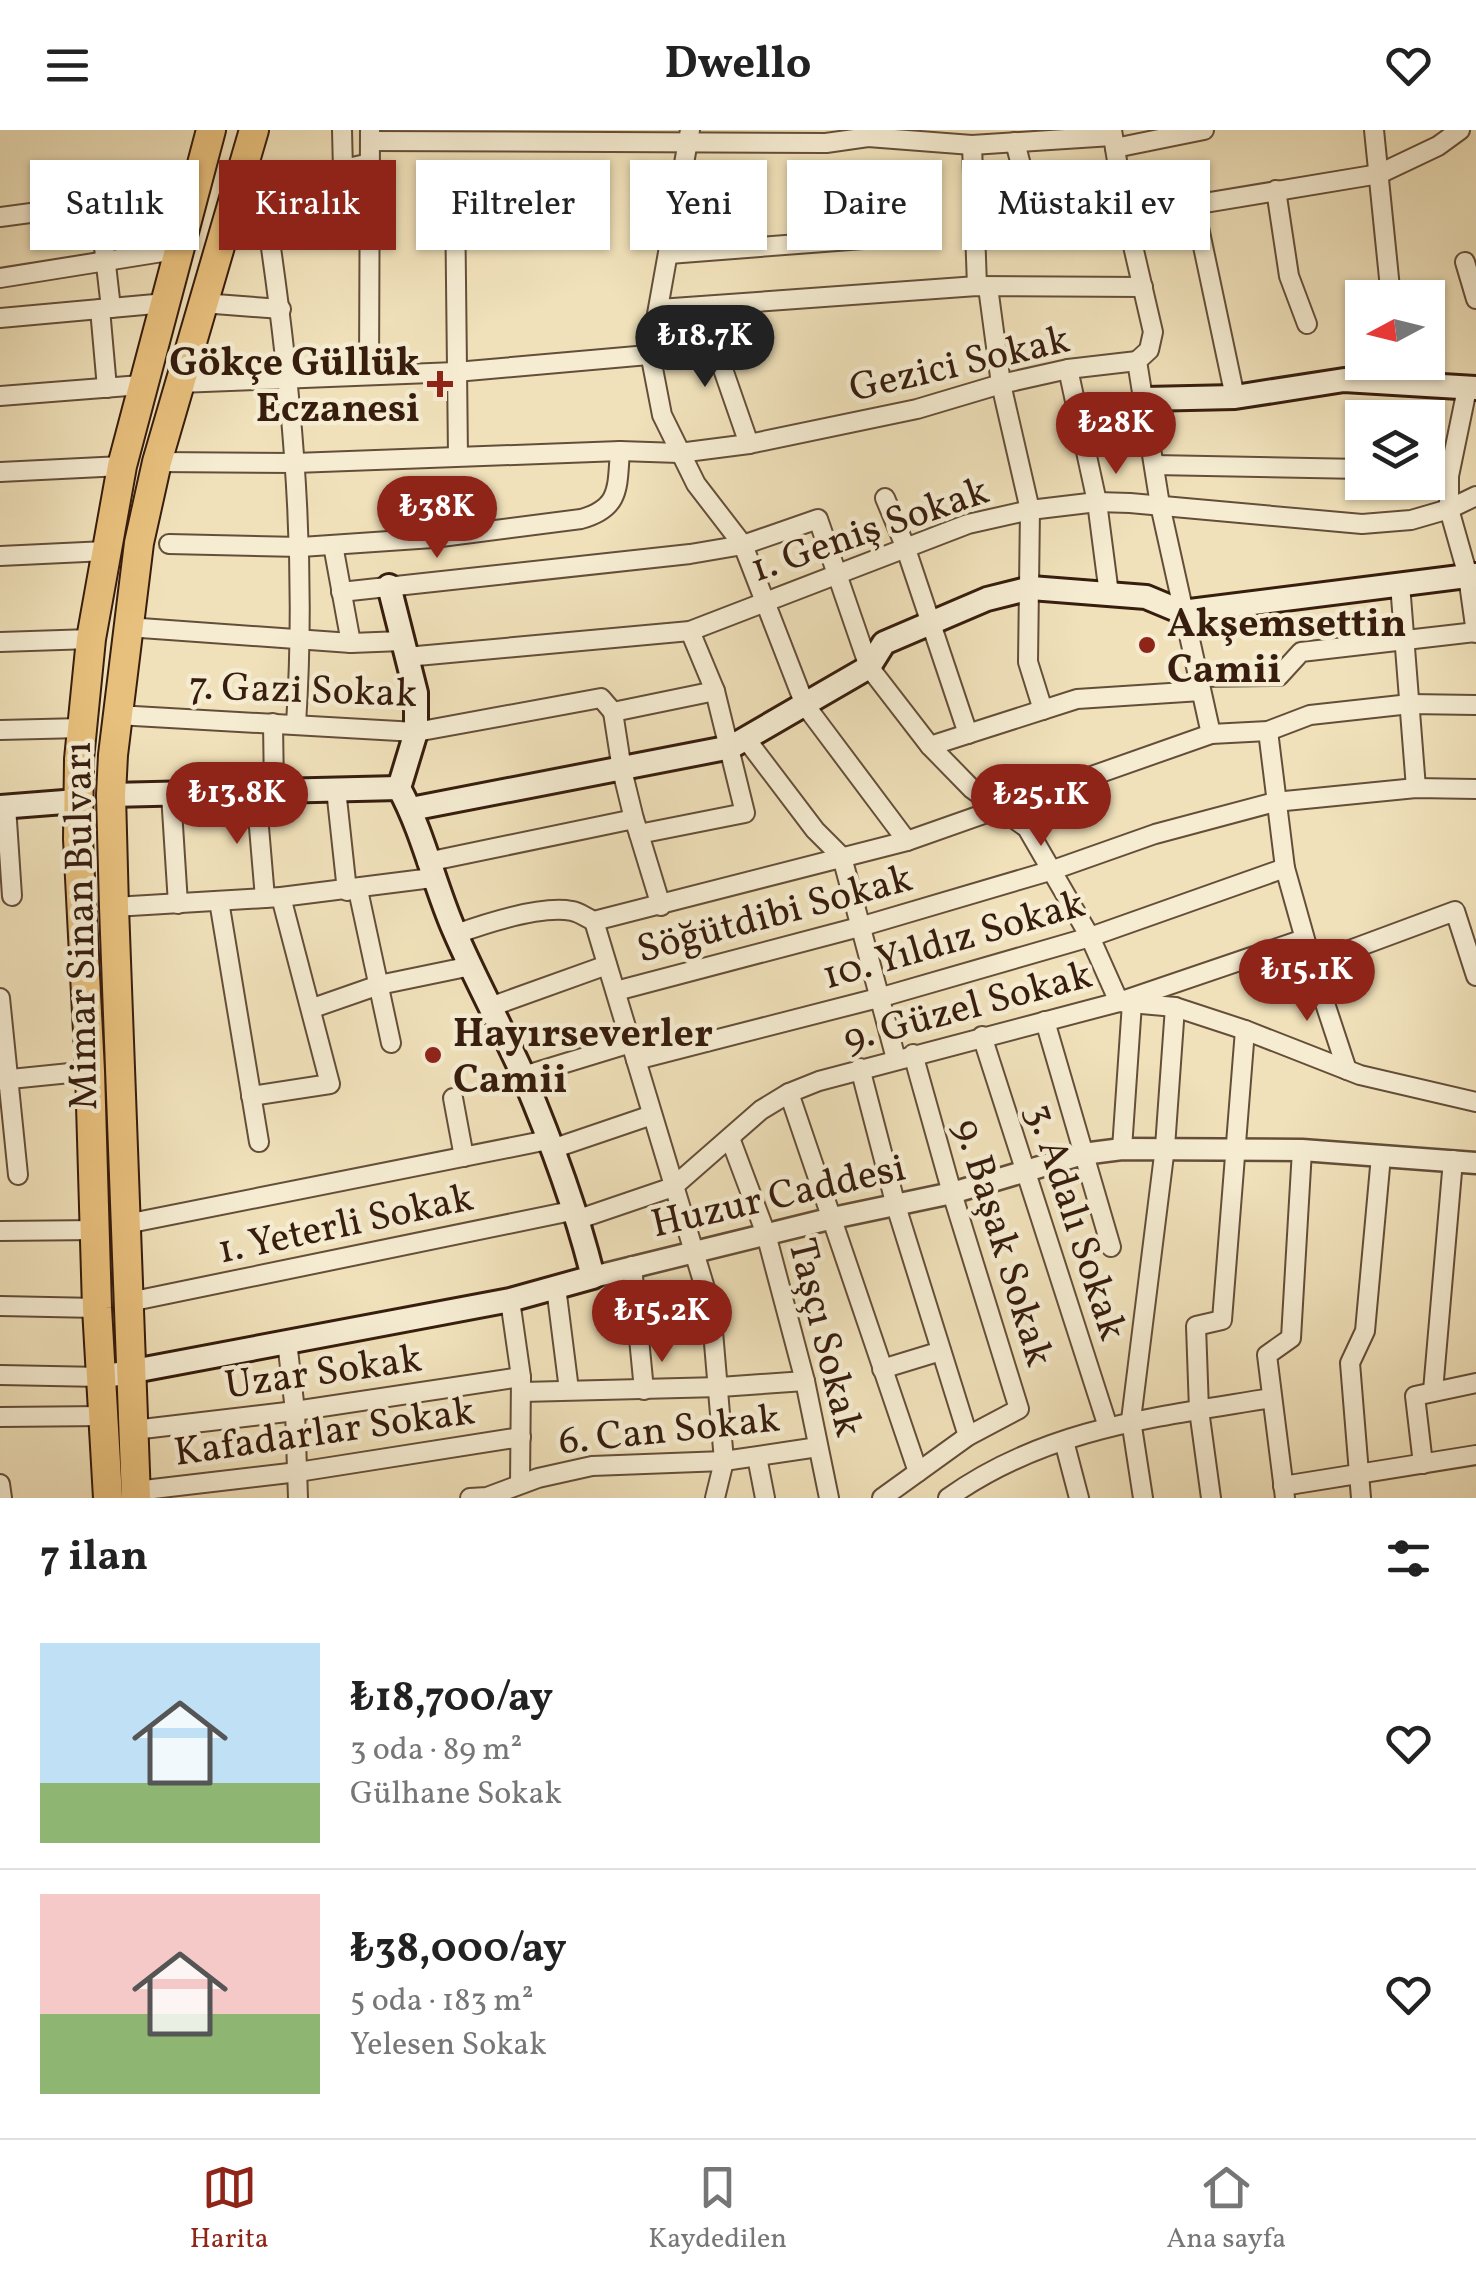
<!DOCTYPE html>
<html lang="tr">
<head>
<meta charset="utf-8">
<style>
  :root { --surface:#fff; --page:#f2f2f2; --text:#222; --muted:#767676; --line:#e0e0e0; --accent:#8f2418 }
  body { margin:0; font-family:Vollkorn,serif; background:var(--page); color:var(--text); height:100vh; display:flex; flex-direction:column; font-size:38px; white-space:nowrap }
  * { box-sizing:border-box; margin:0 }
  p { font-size:32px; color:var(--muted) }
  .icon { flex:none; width:55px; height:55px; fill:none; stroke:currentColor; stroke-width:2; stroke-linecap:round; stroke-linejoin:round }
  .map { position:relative; height:1368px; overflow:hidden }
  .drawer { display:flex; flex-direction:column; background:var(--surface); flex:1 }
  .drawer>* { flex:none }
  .top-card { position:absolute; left:30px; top:30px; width:1418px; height:90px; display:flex; gap:20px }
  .needle { width:65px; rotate:263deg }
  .tools { position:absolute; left:1345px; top:150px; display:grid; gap:20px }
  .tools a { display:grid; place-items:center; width:100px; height:100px; border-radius:0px; background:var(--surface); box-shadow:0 2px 8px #0004; font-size:50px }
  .price { position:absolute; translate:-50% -85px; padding:0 22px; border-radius:35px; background:var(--accent); color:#fff; font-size:32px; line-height:65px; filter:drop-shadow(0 2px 5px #0008) }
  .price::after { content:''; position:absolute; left:50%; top:60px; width:30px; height:22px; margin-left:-15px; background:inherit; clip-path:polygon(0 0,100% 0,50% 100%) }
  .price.selected { background:#222; color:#fff }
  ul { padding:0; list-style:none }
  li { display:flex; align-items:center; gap:30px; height:250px; padding:0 40px }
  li+li { border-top:2px solid var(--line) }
  li span { display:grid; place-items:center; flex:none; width:280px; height:200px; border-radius:0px; color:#555 }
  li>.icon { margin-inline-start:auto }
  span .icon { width:120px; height:120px; fill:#fffc; stroke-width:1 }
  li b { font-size:42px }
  h2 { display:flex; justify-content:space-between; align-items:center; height:120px; padding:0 40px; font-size:42px }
  .tag { padding:0 35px; border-radius:0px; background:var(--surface); box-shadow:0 2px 8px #0004; font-size:35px; line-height:90px }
  .tag.selected { background:var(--accent); color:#fff }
  header { display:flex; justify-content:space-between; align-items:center; height:130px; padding:0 40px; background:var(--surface); font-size:45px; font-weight:700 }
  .tab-bar { display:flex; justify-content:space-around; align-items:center; height:140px; border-top:2px solid var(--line); background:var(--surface); font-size:28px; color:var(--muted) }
  .tab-bar a { display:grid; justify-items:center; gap:5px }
  .tab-bar .selected { color:var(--accent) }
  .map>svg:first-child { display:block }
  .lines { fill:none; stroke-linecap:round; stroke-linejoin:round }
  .minor-casing { stroke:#654e39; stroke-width:22 }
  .tertiary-casing { stroke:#654e39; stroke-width:25 }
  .secondary-casing { stroke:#371d0e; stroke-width:28 }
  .primary-casing { stroke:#371d0e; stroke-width:32 }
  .minor { stroke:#f5ecd2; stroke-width:18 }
  .tertiary { stroke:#f5ecd2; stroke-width:20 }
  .secondary { stroke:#f5ecd2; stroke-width:22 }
  .primary { stroke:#e8c07d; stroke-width:28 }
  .poi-dot { fill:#8f2418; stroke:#f5ecd2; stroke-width:4 }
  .labels { text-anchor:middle; stroke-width:9; stroke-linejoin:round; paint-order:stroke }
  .poi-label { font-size:40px; font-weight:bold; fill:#371d0e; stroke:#f5ecd2; text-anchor:start }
  .street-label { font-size:40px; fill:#371d0e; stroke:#f5ecd2 }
</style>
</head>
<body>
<header><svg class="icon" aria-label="menu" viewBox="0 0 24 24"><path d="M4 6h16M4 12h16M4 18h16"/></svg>Dwello<svg class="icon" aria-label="heart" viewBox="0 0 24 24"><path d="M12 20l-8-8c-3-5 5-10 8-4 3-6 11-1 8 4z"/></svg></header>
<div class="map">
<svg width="1476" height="1368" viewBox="0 0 1476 1368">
  <rect width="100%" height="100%" fill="#f0e1ba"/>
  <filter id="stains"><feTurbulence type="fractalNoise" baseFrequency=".002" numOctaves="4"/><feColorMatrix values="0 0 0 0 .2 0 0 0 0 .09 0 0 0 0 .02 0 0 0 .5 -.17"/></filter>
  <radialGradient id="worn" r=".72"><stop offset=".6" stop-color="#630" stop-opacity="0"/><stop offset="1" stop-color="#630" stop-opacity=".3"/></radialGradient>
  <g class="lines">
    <defs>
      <g id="minor">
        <polyline points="342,0 343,40"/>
        <polyline points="690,0 650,223 662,285 696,354 743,415 805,575 907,711"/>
        <polyline points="1112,0 1126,86 1153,202 1149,220 1137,231 1160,375 1211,604"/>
        <polyline points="1374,0 1391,168"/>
        <polyline points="370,11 826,13 868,7 972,15 1112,6"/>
        <polyline points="1015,12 1037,97"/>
        <polyline points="972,15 977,156"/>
        <polyline points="1115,18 1204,0"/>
        <path d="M240,53L262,58C290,236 308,414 296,594"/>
        <polyline points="262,58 370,33"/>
        <polyline points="1276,60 1289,146 1307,194"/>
        <polyline points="99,74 111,178"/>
        <polyline points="1194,74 1235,267"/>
        <polyline points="0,87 195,61"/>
        <polyline points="977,102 1126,86 1379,44 1438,16 1460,0"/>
        <polyline points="669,124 876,108"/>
        <polyline points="1465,132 1476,169"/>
        <polyline points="0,148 181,119"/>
        <polyline points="988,157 1001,254 1030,380 1028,532 1043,580"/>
        <polyline points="202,173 281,179"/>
        <polyline points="100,179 107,258"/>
        <polyline points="659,179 977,156 1143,157"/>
        <polyline points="0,188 166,173"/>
        <polyline points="1397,232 1398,252"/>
        <polyline points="1068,239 1097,372 1109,464"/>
        <polyline points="369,244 370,0"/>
        <polyline points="179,253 456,242 716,219 749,314"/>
        <polyline points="1467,259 1449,346 1449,379 1468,446 1476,503"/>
        <polyline points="0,266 141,255"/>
        <polyline points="458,326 455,64 526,61"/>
        <polyline points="157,332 295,333 620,321 679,323 749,314 917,279 1001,254 1068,239 1137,231"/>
        <polyline points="1154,335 1362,339"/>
        <polyline points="0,342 122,336"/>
        <polyline points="885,368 905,416 968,604"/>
        <path d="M169,414L301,417L433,408L581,389C621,378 617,357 620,321"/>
        <polyline points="333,415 351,513"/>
        <polyline points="0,426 106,421"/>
        <polyline points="1400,454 1416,658"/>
        <polyline points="341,462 690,424 743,415 818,389 869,537 930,616 972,659 1027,698 1090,807 1119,872 1175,877 1245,900 1360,945 1476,972"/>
        <polyline points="127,497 351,513 402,511"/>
        <polyline points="0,512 91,509"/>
        <polyline points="406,527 690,501 968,394 1030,380 1097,372 1130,373 1362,394 1411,390 1449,379 1476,366"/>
        <polyline points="1198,547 1279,546 1301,522 1476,502"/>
        <polyline points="613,582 622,640 634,689"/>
        <polyline points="117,585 416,602 601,568 613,582 715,561"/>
        <polyline points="273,593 274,661"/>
        <polyline points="0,600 82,598"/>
        <polyline points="1268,601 1285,738 1312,834 1455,781 1476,846"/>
        <polyline points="746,609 815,700 842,727 896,929"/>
        <polyline points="930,616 1077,569 1201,561"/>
        <polyline points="336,659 347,761"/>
        <polyline points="256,662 265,768"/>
        <polyline points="171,664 178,774"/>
        <polyline points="6,676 12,766"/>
        <polyline points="639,704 661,776"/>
        <polyline points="427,732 634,689 639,704 745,683 715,561 690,501"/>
        <polyline points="358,760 391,913"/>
        <polyline points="219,771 259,1012"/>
        <polyline points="114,777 281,767 432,748"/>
        <polyline points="594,791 711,1178 724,1331 715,1368"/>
        <path d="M456,804C484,794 542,775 572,781C579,782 587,788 594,791L907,711L1211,604L1268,601L1310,585L1410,574L1476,575"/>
        <polyline points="1312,834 1347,940"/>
        <polyline points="616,861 863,796 1053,740 1155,704 1275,672 1416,658 1476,659"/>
        <polyline points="0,868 18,1045"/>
        <polyline points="490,877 607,835"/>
        <polyline points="313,878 379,855 471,836"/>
        <polyline points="1045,891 1111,1117"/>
        <polyline points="982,906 1108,1297"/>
        <polyline points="636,930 882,867 1090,807 1285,738"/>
        <polyline points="860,938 896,1076 968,1306"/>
        <polyline points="523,946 631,913"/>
        <polyline points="0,950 90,941"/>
        <polyline points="789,963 918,1342"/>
        <polyline points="251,966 330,954 281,767"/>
        <polyline points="453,968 464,1027"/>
        <polyline points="730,1008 766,1104 805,1251 829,1368"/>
        <polyline points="552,1019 652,985"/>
        <polyline points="1122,1019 1132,873"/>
        <polyline points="579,1089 673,1057 761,980 789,963 819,951 1119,872 1304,809"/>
        <polyline points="126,1094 548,1010"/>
        <polyline points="0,1101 96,1100"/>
        <polyline points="632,1136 644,1260"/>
        <polyline points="556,1157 569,1260"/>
        <polyline points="510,1170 521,1247 520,1354"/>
        <polyline points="129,1172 576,1080"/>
        <polyline points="0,1176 97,1178"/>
        <polyline points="287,1211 295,1281 298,1368"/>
        <polyline points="882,1239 941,1221"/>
        <polyline points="0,1245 102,1247"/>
        <polyline points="1433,1261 1453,1030"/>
        <polyline points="522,1262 720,1257 805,1251"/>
        <polyline points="0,1287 104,1286"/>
        <polyline points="134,1300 295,1281 521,1247"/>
        <polyline points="1064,1311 1079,1368"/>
        <polyline points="757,1327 765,1368"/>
        <polyline points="1423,1334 1415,1266 1476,1253"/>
        <polyline points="0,1354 2,1368"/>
        <polyline points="1283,1356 1476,1325"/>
        <polyline points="136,1361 298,1342 521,1307"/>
        <polyline points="470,1368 487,1367 538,1348 592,1336 724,1331 818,1317"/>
        <polyline points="882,1368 968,1306 1019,1279 952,1063 913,924"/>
        <path d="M948,1368C1046,1298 1157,1287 1271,1268"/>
        <polyline points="1143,1368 1131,1290 1165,1017 1175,877"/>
        <polyline points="1211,1368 1199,1280 1196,1196 1222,1190 1245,900"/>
        <polyline points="1285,1368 1267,1225 1291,1208 1302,1020"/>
        <polyline points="1361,1368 1350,1233 1365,1201 1381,1026"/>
      </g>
      <polyline id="tertiary" points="593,1147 833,1088 952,1063 1083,1024 1122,1019 1302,1020 1476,1033"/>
      <g id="secondary">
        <polyline points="1145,269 1235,267 1344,250 1476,258"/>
        <polyline points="111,665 399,658"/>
        <polyline points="0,677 77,671"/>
        <polyline points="411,679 731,617 869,537 884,513 987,469 1031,458 1146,467 1182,482 1476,445"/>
        <path d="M102,1247L510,1170L593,1147C576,1078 551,1011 523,945C501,896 475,849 454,800C434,754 423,702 399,658L416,602V563L389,456"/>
      </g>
      <g id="primary">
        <polyline points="108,1368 97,1178 90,941 78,709 79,629 91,509 122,336 211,0"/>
        <polyline points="136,1368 114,777 111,665 113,625 139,413 157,332 254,0"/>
      </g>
    </defs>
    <use href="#minor" class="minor-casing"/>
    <use href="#tertiary" class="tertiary-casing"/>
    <use href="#secondary" class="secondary-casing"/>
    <use href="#primary" class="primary-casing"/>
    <use href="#minor" class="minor"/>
    <use href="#tertiary" class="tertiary"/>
    <use href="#secondary" class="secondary"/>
    <use href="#primary" class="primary"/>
  </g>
  <g class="poi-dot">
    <path d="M435 239h10v10h10v10h-10v10h-10v-10h-10v-10h10z"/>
    <circle cx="1147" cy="515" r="10"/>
    <circle cx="433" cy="925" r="10"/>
  </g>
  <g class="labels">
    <g class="poi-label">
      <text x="420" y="245" text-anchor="end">Gökçe Güllük<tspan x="420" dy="46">Eczanesi</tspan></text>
      <text x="1167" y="506">Akşemsettin<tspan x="1167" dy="46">Camii</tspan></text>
      <text x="453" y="916">Hayırseverler<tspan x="453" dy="46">Camii</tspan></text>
    </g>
    <g class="street-label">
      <text transform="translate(959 232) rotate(-13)" y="14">Gezici Sokak</text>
      <text transform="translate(869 398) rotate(-19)" y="14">1. Geniş Sokak</text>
      <text transform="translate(303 558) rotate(2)" y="14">7. Gazi Sokak</text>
      <text transform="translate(774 782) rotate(-15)" y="14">Söğütdibi Sokak</text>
      <text transform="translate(79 796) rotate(-91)" y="14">Mimar Sinan Bulvarı</text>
      <text transform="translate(953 808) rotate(-16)" y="14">10. Yıldız Sokak</text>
      <text transform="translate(967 875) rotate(-15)" y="14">9. Güzel Sokak</text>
      <text transform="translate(778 1064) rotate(-13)" y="14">Huzur Caddesi</text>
      <text transform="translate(1078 1091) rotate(72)" y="14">3. Adalı Sokak</text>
      <text transform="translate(345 1092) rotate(-12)" y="14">1. Yeterli Sokak</text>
      <text transform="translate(1005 1112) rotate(73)" y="14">9. Başak Sokak</text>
      <text transform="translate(827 1207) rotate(76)" y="14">Taşçı Sokak</text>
      <text transform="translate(323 1240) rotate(-8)" y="14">Uzar Sokak</text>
      <text transform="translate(669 1298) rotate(-6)" y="14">6. Can Sokak</text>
      <text transform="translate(324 1300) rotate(-8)" y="14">Kafadarlar Sokak</text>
    </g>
  </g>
  <rect width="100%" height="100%" filter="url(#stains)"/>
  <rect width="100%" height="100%" fill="url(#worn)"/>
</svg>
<div class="tools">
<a><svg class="needle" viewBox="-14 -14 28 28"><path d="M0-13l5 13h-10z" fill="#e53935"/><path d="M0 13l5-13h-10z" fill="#767676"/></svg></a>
<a><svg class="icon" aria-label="layers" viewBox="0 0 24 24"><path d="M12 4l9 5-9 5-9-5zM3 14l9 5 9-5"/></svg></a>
</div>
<b class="price selected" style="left:705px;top:260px">₺18.7K</b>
<b class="price" style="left:1116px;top:347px">₺28K</b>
<b class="price" style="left:437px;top:431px">₺38K</b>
<b class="price" style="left:237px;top:717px">₺13.8K</b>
<b class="price" style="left:1041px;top:719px">₺25.1K</b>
<b class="price" style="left:1307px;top:894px">₺15.1K</b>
<b class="price" style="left:662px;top:1235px">₺15.2K</b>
<div class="top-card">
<a class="tag">Satılık</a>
<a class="tag selected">Kiralık</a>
<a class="tag">Filtreler</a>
<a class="tag">Yeni</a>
<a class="tag">Daire</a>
<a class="tag">Müstakil ev</a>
</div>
</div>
<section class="drawer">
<h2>7 ilan<svg class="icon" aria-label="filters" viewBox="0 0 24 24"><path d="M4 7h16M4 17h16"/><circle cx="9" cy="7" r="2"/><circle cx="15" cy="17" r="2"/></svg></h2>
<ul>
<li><span style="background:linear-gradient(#bfe0f5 70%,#8fb573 0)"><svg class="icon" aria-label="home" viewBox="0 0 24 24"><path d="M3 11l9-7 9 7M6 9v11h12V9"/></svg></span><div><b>₺18,700/ay</b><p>3 oda · 89 m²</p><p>Gülhane Sokak</p></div><svg class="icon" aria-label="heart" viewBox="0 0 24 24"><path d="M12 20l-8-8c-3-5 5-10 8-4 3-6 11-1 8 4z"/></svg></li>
<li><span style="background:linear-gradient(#f6c9c9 60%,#8fb573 0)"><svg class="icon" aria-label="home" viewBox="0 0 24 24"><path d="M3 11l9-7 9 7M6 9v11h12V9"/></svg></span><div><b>₺38,000/ay</b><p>5 oda · 183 m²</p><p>Yelesen Sokak</p></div><svg class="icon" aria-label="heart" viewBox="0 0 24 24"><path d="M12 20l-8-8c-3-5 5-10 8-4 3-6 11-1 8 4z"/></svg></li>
</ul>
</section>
<nav class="tab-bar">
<a class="selected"><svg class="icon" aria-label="map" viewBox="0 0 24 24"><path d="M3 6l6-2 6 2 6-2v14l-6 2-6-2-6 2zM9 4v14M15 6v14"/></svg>Harita</a>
<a><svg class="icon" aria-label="saved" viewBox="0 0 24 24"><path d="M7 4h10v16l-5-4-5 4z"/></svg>Kaydedilen</a>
<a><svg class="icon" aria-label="home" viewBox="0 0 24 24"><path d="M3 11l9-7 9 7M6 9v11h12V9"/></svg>Ana sayfa</a>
</nav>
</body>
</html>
